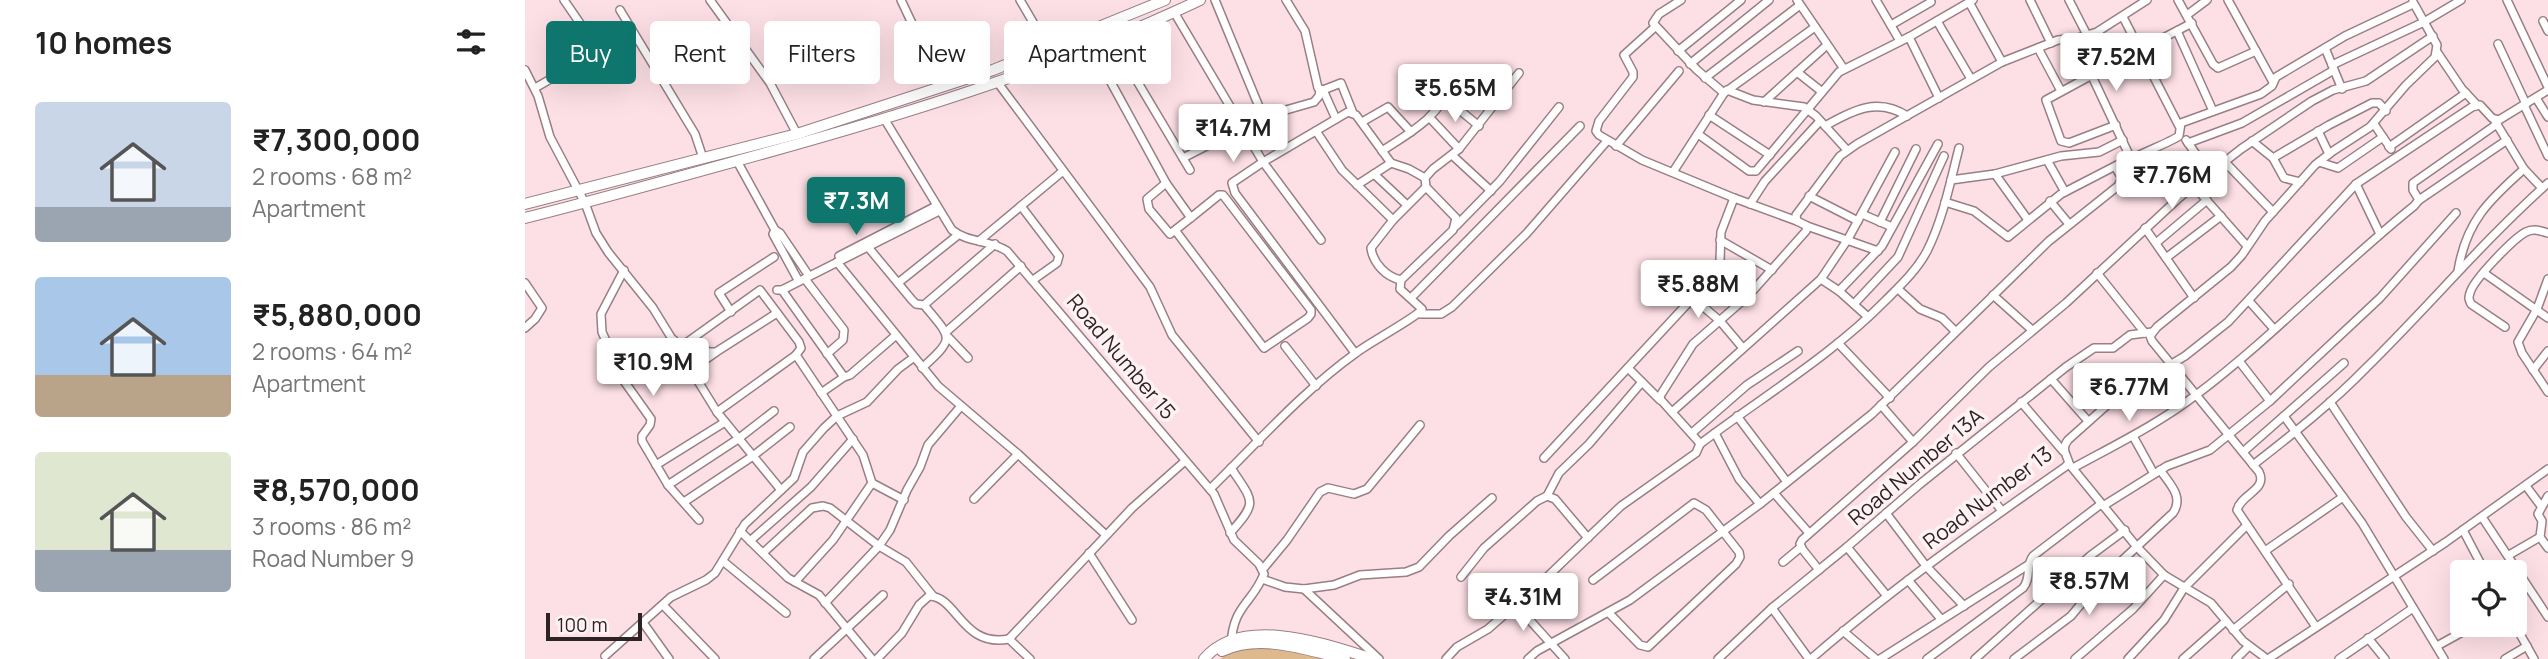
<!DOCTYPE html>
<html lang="en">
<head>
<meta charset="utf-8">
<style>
  :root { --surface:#fff; --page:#f2f2f2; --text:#222; --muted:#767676; --accent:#0f766e }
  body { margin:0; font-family:Manrope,sans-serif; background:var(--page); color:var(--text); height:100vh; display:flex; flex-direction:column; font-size:26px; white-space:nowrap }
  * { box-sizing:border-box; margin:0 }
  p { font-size:23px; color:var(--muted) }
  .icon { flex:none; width:38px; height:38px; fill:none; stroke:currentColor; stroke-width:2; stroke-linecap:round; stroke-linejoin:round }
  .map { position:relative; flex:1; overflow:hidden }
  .drawer { display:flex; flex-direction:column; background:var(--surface); width:525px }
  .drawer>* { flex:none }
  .top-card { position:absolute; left:21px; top:21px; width:665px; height:63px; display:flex; gap:14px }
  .fabs { position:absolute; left:1925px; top:560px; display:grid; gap:14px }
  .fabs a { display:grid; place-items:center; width:77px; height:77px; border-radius:7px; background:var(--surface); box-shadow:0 7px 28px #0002; font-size:35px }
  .scale { position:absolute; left:21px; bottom:18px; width:96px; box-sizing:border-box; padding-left:7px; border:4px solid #2d2224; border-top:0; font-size:19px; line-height:24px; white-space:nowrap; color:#2d2224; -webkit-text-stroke:5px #fef2f4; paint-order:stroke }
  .price { position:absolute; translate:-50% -60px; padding:0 16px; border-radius:7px; background:#fff; color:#222; font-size:23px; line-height:46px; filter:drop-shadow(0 2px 4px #0008) }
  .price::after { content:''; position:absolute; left:50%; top:42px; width:21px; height:16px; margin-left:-10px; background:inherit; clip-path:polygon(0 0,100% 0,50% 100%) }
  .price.on { background:var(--accent); color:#fff }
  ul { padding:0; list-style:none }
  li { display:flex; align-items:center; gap:21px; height:175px; padding:0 35px }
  li span { display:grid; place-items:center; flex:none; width:196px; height:140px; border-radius:7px; color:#555 }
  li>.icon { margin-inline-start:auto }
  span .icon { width:84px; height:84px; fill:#fffc; stroke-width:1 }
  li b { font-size:30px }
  h2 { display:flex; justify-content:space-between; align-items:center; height:84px; padding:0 35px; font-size:30px }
  .pill { padding:0 24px; border-radius:7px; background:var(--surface); box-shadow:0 7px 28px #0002; font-size:24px; line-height:63px }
  .pill.on { background:var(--accent); color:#fff }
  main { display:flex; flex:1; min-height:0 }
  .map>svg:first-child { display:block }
  .green { fill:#deb98e }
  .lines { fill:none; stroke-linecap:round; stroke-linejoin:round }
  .minor-casing { stroke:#987f84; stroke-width:10 }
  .highway-casing { stroke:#987f84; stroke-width:12 }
  .minor { stroke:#fff; stroke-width:7 }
  .highway { stroke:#fff; stroke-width:10 }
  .labels { text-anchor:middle; stroke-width:7; stroke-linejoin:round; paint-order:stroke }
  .street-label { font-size:21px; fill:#2d2224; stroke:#fef2f4 }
</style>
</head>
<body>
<main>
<section class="drawer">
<h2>10 homes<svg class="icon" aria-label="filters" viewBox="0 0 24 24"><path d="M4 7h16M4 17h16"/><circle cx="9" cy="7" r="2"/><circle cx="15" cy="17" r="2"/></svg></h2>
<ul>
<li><span style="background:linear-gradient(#c9d6e8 75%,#9aa5b1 0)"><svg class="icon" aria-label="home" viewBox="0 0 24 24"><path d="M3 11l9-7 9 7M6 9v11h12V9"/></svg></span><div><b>₹7,300,000</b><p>2 rooms · 68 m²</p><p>Apartment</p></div></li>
<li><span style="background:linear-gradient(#a9c7e8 70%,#b9a48a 0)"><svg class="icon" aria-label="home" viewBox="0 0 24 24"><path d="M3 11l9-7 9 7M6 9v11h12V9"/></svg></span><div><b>₹5,880,000</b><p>2 rooms · 64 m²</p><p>Apartment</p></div></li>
<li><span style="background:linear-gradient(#dfe7d0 70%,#9aa5b1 0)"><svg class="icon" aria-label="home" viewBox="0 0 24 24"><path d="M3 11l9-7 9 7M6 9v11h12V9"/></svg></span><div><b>₹8,570,000</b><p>3 rooms · 86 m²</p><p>Road Number 9</p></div></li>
</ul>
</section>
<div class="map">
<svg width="2023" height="659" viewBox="0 0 2023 659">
  <rect width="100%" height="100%" fill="#fde0e6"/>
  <polygon class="green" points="731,643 798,659 695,659 708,649"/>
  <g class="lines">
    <defs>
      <g id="minor">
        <polyline points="185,0 245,83 272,134"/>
        <polyline points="376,0 417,87"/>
        <polyline points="495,0 523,48"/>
        <polyline points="690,0 737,114 740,116 789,102 794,96 795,90"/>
        <polyline points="761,0 780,31 793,88 798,90 816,83 828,113"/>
        <polyline points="1156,0 1134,14 1128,23 1172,70 1199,93"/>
        <polyline points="1272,0 1319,69"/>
        <polyline points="1351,0 1375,41"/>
        <polyline points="1505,0 1526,43"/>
        <polyline points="1544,0 1562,35"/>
        <polyline points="1653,0 1688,64 1693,68 1731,51"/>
        <polyline points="1703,0 1748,82"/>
        <polyline points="1982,0 2023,87"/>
        <polyline points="1444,2 1477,62"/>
        <polyline points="95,10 170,134 178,158"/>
        <polyline points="649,12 738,162 796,240"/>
        <polyline points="1662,15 1682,0"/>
        <polyline points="1598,17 1654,126"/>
        <polyline points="1412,21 1446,79"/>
        <polyline points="2018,21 2023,31"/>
        <polyline points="1366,25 1406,2"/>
        <polyline points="1130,27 1099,55 1108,72 1108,77 1074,121 1071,131 1074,135 1117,160 1209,198 1272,221"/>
        <polyline points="1652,31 1688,111"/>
        <polyline points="559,33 641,183"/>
        <polyline points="1384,37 1414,98"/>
        <polyline points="1549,38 1606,159"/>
        <polyline points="587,39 665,170"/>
        <polyline points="1973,44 2001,104"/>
        <polyline points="1513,48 1536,91"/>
        <polyline points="1800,48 1817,89"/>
        <polyline points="1615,50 1667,23"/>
        <polyline points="1153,51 1216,0"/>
        <polyline points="1912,52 1937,89 1952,105"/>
        <polyline points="1165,64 1244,0"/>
        <polyline points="1807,65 1899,22 1936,0"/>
        <polyline points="0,70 13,96 25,137 60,203 71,233 83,252 128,308 192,412 256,490"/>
        <polyline points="1272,72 1296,91"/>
        <polyline points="1567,75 1521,100 1536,141 1544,143 1591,125"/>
        <polyline points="136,78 185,48"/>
        <polyline points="1180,78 1275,5"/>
        <polyline points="473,83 625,287 647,335 734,442"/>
        <polyline points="10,88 74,51 39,0"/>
        <polyline points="798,90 811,119"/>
        <polyline points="1202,90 1228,100 1279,107 1291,116 1322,150"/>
        <polyline points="920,98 954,126"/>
        <polyline points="2011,98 2023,117"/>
        <polyline points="1239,102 1302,45"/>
        <polyline points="1999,105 2023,156"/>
        <polyline points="1184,115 1245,155"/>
        <polyline points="905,118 934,149"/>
        <path d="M360,120L427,230C443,243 465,240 482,251L689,494L709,540L734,564L739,574C727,604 708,605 706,645"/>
        <polyline points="1970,121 1999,169 2017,188"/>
        <polyline points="837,122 863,107 886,132"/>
        <polyline points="1849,124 1866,149"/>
        <path d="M1300,126C1328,110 1353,97 1382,116"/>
        <polyline points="791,131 817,170 868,220"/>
        <polyline points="1793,131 1804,154"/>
        <polyline points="1173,134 1224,171 1231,171 1314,72 1384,37 1448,0"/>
        <polyline points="1661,140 1685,174"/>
        <polyline points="1727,141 1748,158 1759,178 1775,182"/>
        <polyline points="1663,143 1717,123 1809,70"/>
        <polyline points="1091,146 1154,71"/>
        <polyline points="1864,147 1941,93"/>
        <path d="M857,151C884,133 916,117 925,83"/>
        <polyline points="1623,153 1656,196"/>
        <polyline points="927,155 966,191"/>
        <polyline points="658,158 740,116"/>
        <polyline points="1748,158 1804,125 1847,103 1854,103 1861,111"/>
        <polyline points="1522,160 1540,192"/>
        <polyline points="212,161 250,230"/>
        <polyline points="1700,162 1748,212"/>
        <polyline points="1794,162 1813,168 1858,137"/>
        <polyline points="1148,172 1199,93 1290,27"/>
        <polyline points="849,174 882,205"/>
        <polyline points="1470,174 1503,220"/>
        <polyline points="1426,180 1470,174 1536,156 1574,152 1598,140"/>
        <polyline points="1831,184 1855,234"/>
        <polyline points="832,185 866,163"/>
        <polyline points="1669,186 1722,246"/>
        <polyline points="1284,196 1333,221"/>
        <polyline points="1894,200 1982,140"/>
        <polyline points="1525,201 1544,224"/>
        <polyline points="1420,202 1449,211 1483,237 1536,194 1596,163"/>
        <polyline points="1225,204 1240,181 1295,121"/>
        <polyline points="496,206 534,256 532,263 508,280"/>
        <polyline points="1337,214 1367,227"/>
        <polyline points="1355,222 1391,149"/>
        <polyline points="931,226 975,181 1034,107"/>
        <polyline points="1282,226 1353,251"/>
        <polyline points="1620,228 1669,298"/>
        <path d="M650,230L739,348L783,318L786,314V310L698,195H694C678,208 662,221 645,234L624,209L622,199L641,183L666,218"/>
        <polyline points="1195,240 1247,270"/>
        <polyline points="454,241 538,171"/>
        <polyline points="1631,243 1682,200"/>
        <path d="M343,247L387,300L391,304L399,305C427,339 431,337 397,368"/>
        <polyline points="314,256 411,206"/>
        <polyline points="1641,258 1696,216"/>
        <polyline points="312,262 413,386 493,454 581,535"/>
        <polyline points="99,270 76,314 77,332 99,381 126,419 125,425 117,436 117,441 143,485 174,520"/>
        <path d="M1933,271C1941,222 1963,201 1999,169"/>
        <polyline points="1572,273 1620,333"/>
        <polyline points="1959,273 2023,318"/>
        <polyline points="272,278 248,234 250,230 255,233 282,273"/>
        <polyline points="280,279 319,330 318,340 302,354"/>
        <polyline points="1296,279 1314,291 1343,317"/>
        <polyline points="2023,279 2012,309 1993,342 1997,353 2023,392"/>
        <path d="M876,280C861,277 848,263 846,248L868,220L901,187"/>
        <polyline points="0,283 17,308 10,319 0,328"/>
        <polyline points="373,283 433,235"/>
        <polyline points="1373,289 1395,309 1417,318 1430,331"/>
        <polyline points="252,290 257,290 414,211"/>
        <polyline points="257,290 319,377 325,375 370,336"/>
        <polyline points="1314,291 1357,246 1413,144"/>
        <polyline points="1468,295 1507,330"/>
        <polyline points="886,298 1055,126"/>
        <polyline points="1168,298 1195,321 1217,347"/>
        <polyline points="1724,301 1749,329"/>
        <polyline points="1329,304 1373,257 1419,156"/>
        <polyline points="399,305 470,244"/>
        <polyline points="206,312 194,293 249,257"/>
        <polyline points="895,314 916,314 927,307 1002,233 1082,141"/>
        <path d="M1980,327L1946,304C1944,299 1943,299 1945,293C1948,280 1989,238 2001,232C2009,228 2015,231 2023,233"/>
        <polyline points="421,332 496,266"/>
        <polyline points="423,337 443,358"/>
        <polyline points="169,338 183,352 191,352 252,313"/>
        <polyline points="1313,343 1365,398"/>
        <polyline points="760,346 791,386"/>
        <polyline points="154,348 235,290 274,342 276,348 271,355 192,412"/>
        <polyline points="830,353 710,193 707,183 738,162 823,112 831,115 866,163 884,169 900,178"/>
        <polyline points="271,355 338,455 347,483 379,500"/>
        <polyline points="1714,361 1745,401"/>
        <polyline points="90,364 149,340"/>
        <polyline points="1103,368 1135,400"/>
        <polyline points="167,369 190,353"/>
        <polyline points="2008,370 2023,351"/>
        <polyline points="1526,379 1563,421"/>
        <polyline points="296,393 319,377"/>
        <polyline points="1496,402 1538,451"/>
        <polyline points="1805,402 1881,517 1908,551"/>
        <polyline points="1356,405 1388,442"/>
        <polyline points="1147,412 1296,279 1323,239 1370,152"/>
        <polyline points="1212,416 1262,482"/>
        <polyline points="1759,416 1837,523 1919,659"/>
        <polyline points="1167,433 1222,385 1273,351"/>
        <polyline points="1190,433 1214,479 1235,504"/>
        <polyline points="1608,436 1629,474"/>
        <path d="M1175,444C1237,397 1306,356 1361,300C1376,285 1392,270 1402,251C1418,219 1425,183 1434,148"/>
        <polyline points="1718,452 1819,363"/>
        <polyline points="1431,453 1477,511"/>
        <polyline points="1019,458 1189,275 1195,261 1196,232 1209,198"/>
        <polyline points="131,465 200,422"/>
        <polyline points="1545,465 1612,547 1639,575 1686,603 1718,641 1742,659"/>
        <path d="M1728,465C1768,434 1807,403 1842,367C1904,306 1959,240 2023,183"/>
        <path d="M1548,468C1590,445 1633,424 1671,395C1748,337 1814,266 1889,206L1894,200L1888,190V183L1972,124"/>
        <polyline points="143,485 213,439 249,411"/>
        <polyline points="2001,486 2016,506"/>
        <path d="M685,489C731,444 779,390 831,353C842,344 894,316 897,309L875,289L876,280L928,230L931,218L901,187L900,178L908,169L934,149L994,73"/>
        <polyline points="1249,493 1284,533"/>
        <polyline points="1022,496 1034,473 1064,444 1117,382"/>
        <polyline points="2023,496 2013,514 2017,521 2015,537 2023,548"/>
        <polyline points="449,499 493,454"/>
        <polyline points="159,502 228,456 265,427"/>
        <polyline points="1578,506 1642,466 1685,450 1745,401 1855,298 1931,213"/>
        <polyline points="1361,513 1401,566 1439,606"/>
        <polyline points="1957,517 2023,617"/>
        <polyline points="1938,530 1960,572"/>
        <polyline points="215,531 263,578 294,595 347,659"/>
        <path d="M705,533C734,501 728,502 706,468"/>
        <polyline points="225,541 286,487 328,439"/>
        <polyline points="1322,547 1362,596"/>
        <polyline points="1740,551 1818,497"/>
        <polyline points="238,553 287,508 298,506 305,508 354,546 381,562 408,596"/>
        <polyline points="564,553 607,620"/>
        <polyline points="1984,555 2015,537"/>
        <polyline points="199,562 261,613"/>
        <polyline points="1258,562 1276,547"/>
        <polyline points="738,569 762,540 795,492 803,488 829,494 842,489 895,425"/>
        <polyline points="1294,570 1278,550 1275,544 1277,540 1388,442 1464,367 1541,303 1656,196 1716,149 1787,101 1808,90 1841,81 1908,36"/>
        <polyline points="936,577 959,548 1012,501 1022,496 1030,499 1063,538"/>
        <polyline points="737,579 760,587 779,589 809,585 835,575 881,572 894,567 924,536 967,498"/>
        <polyline points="1068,580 1169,503 1181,510 1214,552 1215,557 1211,564 1123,647 1115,645 1084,613"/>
        <polyline points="1383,580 1416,619"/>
        <polyline points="270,582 308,540 347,483"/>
        <polyline points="779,589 854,659"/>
        <polyline points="300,603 354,546 365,530 382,490 395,467 403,445 436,406"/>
        <polyline points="138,605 190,659"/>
        <polyline points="991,605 1040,659"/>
        <polyline points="1247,608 1284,659"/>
        <polyline points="119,624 144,659"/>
        <polyline points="1990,625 2009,659"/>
        <path d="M1791,627L1712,510C1716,494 1743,490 1734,472L1627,341L1625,336L1632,327L1706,267L1717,255L1740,221L1790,165L1808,151L1845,127L1881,85L1910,57L1912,45L1888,2"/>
        <polyline points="1708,630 1764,584"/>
        <polyline points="1318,631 1351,659"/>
        <polyline points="1843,638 1860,659"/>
        <polyline points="1912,646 1950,625"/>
        <polyline points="80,656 146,597 181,580 190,573 220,524 269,478 278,452 299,428 312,416 342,402 373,369 388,358"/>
        <polyline points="289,659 358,595"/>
        <path d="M352,659L377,633L394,605L404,596C432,596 437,648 484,639"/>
        <polyline points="505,659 484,639 607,508 660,461"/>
        <polyline points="921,659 932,647 963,629 1021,578 1096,506 1171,453 1175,444 1172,440 1136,400 1135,396 1168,344 1224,295 1281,231 1282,226 1272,221 1271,215 1315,156 1332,144 1477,62 1533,40 1553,38 1572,32 1622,0"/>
        <path d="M1003,659L1012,651L1105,600L1235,504L1347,414L1524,241L1593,186L1597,178L1592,170C1596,160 1641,145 1654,136L1656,123L1736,94L1747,86L1751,77L1820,36L1888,4"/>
        <polyline points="1193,659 1247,608 1322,547 1395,484 1541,367 1569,348 1588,348 1605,335 1627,332"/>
        <path d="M1286,659C1366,589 1453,528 1540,467L1544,463C1541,453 1536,449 1543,440L1590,398L1660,356L1703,322L1831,184L1947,107L1955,105L1967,118L1974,120L2023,90"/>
        <polyline points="1355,659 1503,565"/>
        <path d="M1402,659L1498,588C1507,577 1500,566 1508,556L1576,504"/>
        <polyline points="1450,659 1565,556 1600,530"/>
        <path d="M1489,659L1546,616L1575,581L1648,513C1659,497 1645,484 1635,470"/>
        <polyline points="1550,659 1608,609 1639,575"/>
        <polyline points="1603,659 1639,620 1659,588 1722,525"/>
        <polyline points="1658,659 1701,621"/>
        <polyline points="1711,659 1724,646"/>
        <polyline points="1743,659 1921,542 2023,469"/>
        <polyline points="1814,659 1888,608"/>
        <polyline points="1980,659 2002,646"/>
      </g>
      <g id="highway">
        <polyline points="0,204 272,134 468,70 640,0"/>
        <path d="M0,218C72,200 143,180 215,160C372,117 527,70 675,0"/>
        <path d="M697,651C736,633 781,650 820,659"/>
        <path d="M679,659C717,614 800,644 848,659"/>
      </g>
    </defs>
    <use href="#minor" class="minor-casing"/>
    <use href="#highway" class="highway-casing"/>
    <use href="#minor" class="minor"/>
    <use href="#highway" class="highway"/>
  </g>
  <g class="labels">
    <g class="street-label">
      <text transform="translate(596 357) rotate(50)" y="7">Road Number 15</text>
      <text transform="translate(1391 467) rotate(-40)" y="7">Road Number 13A</text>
      <text transform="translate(1463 498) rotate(-37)" y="7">Road Number 13</text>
    </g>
  </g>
</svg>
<div class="fabs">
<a><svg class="icon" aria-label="locate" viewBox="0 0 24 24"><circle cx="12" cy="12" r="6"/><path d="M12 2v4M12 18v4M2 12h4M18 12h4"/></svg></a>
</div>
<div class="scale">100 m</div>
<b class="price" style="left:1591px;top:93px">₹7.52M</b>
<b class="price" style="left:930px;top:124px">₹5.65M</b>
<b class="price" style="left:708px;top:164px">₹14.7M</b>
<b class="price" style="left:1647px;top:211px">₹7.76M</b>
<b class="price on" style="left:331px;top:237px">₹7.3M</b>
<b class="price" style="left:1173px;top:320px">₹5.88M</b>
<b class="price" style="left:128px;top:398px">₹10.9M</b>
<b class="price" style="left:1604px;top:423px">₹6.77M</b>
<b class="price" style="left:1564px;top:617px">₹8.57M</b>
<b class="price" style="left:998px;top:633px">₹4.31M</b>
<div class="top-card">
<a class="pill on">Buy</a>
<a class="pill">Rent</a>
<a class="pill">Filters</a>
<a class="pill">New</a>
<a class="pill">Apartment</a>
</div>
</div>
</main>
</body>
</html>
